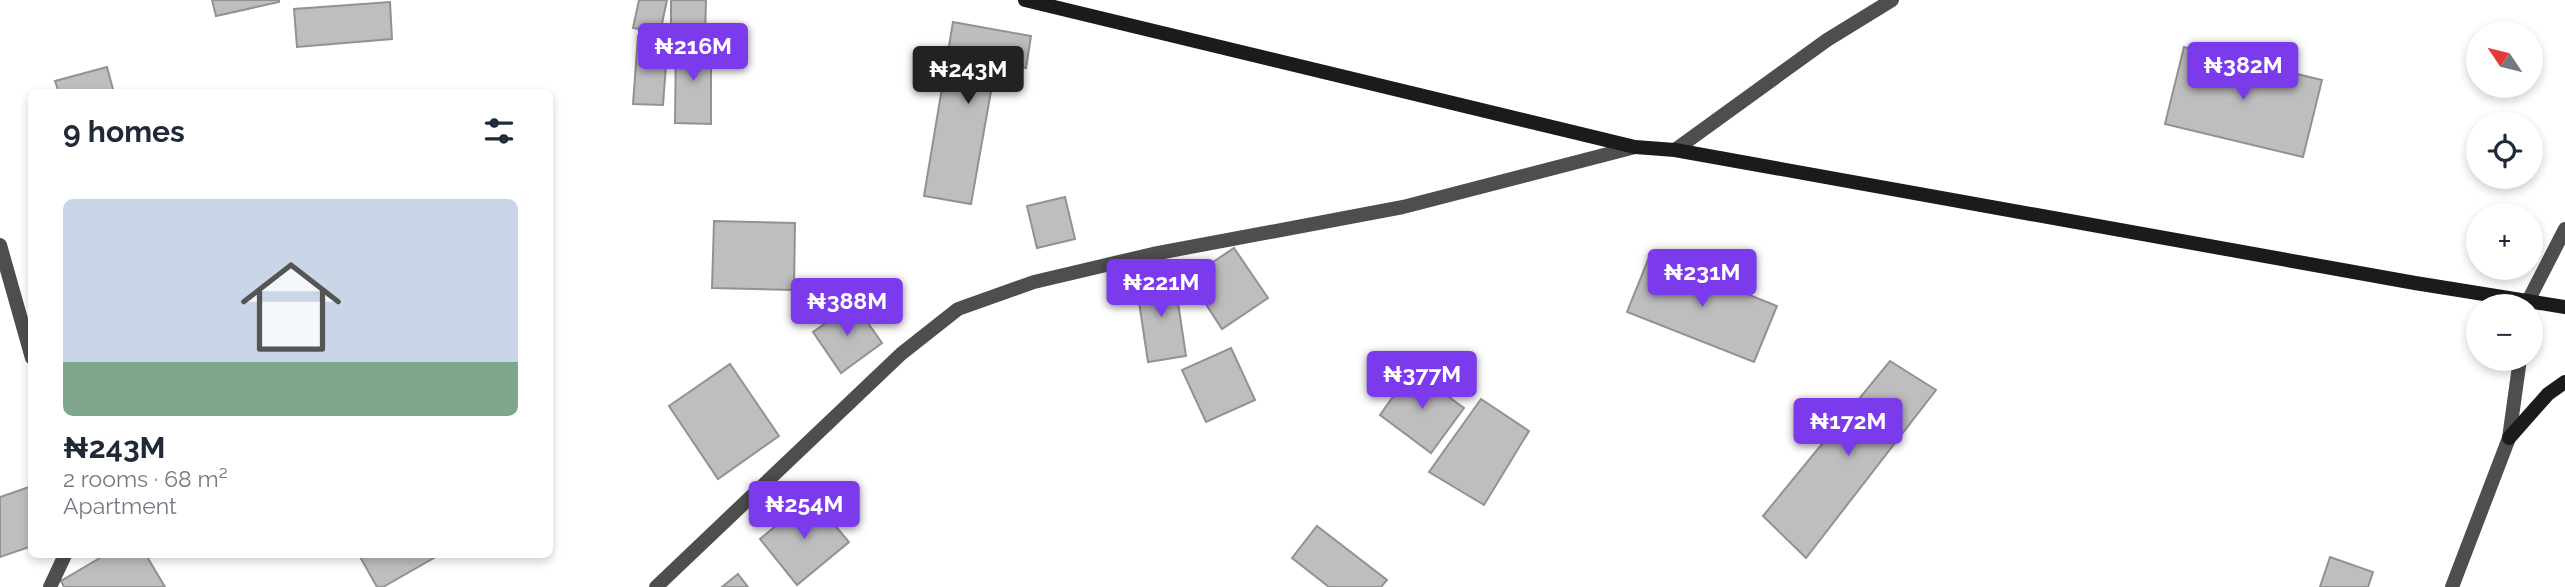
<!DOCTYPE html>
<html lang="en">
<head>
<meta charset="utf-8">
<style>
  :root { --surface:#fff; --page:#f6f6f7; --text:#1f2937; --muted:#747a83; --line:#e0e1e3; --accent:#7c3aed }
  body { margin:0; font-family:Raleway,sans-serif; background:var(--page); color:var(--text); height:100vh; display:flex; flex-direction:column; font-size:26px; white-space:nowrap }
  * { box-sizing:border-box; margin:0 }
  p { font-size:23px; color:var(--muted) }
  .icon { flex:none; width:38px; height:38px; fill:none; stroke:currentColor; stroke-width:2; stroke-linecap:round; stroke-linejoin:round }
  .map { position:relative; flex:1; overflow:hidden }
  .side { position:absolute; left:28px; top:89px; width:525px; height:469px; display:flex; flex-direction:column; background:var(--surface); border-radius:10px; box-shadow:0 4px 10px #0003 }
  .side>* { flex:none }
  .needle { width:46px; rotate:305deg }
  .fabs { position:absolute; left:2466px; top:21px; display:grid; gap:14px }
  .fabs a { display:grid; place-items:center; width:77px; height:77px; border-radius:50%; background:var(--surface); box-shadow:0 4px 10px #0003; font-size:35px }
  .price { position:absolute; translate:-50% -60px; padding:0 16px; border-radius:7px; background:var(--accent); color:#fff; font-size:23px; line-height:46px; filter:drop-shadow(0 2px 4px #0008) }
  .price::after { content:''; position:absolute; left:50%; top:42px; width:21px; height:16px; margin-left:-10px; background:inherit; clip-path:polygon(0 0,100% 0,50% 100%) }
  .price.active { background:#222; color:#fff }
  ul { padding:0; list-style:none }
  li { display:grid; align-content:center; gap:14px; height:371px; padding:0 35px }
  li+li { border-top:2px solid var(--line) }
  li span { display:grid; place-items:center; height:217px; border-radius:10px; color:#555 }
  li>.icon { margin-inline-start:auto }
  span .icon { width:126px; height:126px; fill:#fffc; stroke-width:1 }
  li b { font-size:30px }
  h2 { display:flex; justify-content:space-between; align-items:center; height:84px; padding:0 35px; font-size:30px }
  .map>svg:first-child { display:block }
  .building { fill:#bebebe; stroke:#929292; stroke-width:2 }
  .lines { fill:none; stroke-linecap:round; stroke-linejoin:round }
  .street { stroke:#4e4e4e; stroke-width:14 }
  .secondary { stroke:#1b1b1b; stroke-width:14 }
</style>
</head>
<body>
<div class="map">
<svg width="2565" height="587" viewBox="0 0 2565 587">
  <rect width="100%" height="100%" fill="#fff"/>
  <g class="building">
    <polygon points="212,0 279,0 279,2 216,16"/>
    <polygon points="639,0 667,0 660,33 633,28"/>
    <polygon points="671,0 706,0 705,40 671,39"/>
    <polygon points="390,2 392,39 297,47 294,9"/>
    <polygon points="953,22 1031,36 1026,68 996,63 971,204 924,196"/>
    <polygon points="638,36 668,38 663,105 633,104"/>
    <polygon points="676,42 711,42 711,124 675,123"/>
    <polygon points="2184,47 2322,80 2303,157 2165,124"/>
    <polygon points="107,67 114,93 59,93 55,81"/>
    <polygon points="1065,197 1075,239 1037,248 1027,206"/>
    <polygon points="714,221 795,223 794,290 712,288"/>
    <polygon points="1234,248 1268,298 1222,329 1189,278"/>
    <polygon points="1650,255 1777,306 1754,362 1627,312"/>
    <polygon points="1174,276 1186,356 1148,362 1136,282"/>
    <polygon points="854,303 882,343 841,373 813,332"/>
    <polygon points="1231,348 1255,400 1206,422 1182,370"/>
    <polygon points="1890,361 1936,390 1806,558 1763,516"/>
    <polygon points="730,364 779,436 718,479 669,406"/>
    <polygon points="1412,370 1464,408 1431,453 1380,415"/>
    <polygon points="1481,399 1529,431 1484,505 1429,472"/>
    <polygon points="32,486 32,546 0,557 0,497"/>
    <polygon points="811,497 849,542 797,585 760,539"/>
    <polygon points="1317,526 1387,580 1381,587 1329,587 1292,558"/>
    <polygon points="105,555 146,555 165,587 64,587 61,581"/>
    <polygon points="359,555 439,555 383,587 377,587"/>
    <polygon points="2330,557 2373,572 2368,587 2320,587"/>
    <polygon points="738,574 748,587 722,587"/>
  </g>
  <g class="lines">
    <g class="street">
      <polyline points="1675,150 1827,40 1892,0"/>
      <polyline points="0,245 32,358"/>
      <polyline points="2527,306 2528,301 2565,229"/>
      <polyline points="50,587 65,555"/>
      <polyline points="656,587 901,354 958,309 1034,282 1153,254 1403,207 1635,147"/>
      <polyline points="2452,587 2509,438 2520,359"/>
    </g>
    <g class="secondary">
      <polyline points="1025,0 1635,147 1675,150 2415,283 2565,307"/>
      <polyline points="2509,438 2548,394 2565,382"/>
    </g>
  </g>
</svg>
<div class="fabs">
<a><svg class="needle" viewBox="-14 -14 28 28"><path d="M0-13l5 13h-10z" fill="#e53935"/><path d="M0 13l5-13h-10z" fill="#747a83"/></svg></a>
<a><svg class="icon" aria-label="locate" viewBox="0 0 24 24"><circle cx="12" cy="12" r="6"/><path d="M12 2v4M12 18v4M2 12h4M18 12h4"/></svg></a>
<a>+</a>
<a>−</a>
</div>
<b class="price" style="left:693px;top:83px">₦216M</b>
<b class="price" style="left:2243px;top:102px">₦382M</b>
<b class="price active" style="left:968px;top:106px">₦243M</b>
<b class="price" style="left:1702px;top:309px">₦231M</b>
<b class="price" style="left:1161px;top:319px">₦221M</b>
<b class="price" style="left:847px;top:338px">₦388M</b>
<b class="price" style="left:1422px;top:411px">₦377M</b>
<b class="price" style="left:1848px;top:458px">₦172M</b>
<b class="price" style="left:804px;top:541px">₦254M</b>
<section class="side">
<h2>9 homes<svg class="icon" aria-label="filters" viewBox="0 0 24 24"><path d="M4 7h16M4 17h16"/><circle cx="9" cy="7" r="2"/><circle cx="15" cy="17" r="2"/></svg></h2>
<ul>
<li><span style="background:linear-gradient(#c9d6e8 75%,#7fa58c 0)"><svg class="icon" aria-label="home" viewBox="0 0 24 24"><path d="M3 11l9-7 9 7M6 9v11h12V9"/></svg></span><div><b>₦243M</b><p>2 rooms · 68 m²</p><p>Apartment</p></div></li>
</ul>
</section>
</div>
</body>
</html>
